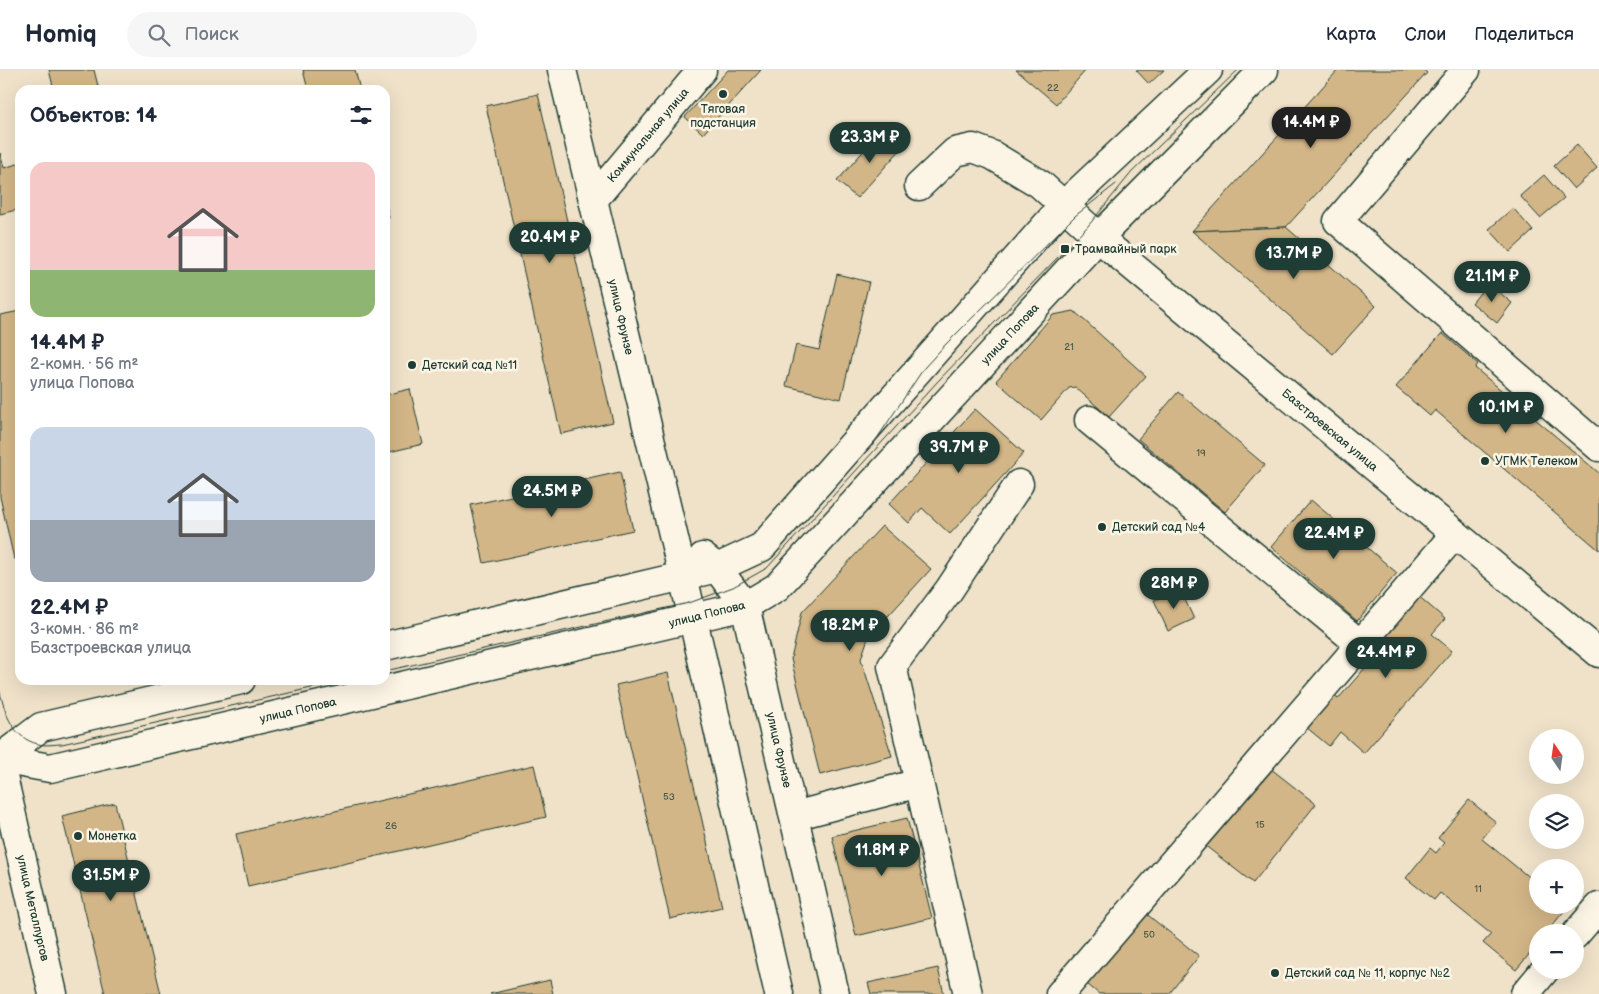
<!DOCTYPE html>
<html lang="ru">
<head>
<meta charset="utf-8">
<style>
  :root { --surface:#fff; --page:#f6f6f7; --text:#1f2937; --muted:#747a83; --line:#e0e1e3; --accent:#1f3d34 }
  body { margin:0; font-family:"Balsamiq Sans",sans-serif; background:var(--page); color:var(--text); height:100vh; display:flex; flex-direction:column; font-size:19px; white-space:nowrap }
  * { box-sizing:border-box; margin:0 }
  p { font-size:16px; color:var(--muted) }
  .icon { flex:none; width:28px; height:28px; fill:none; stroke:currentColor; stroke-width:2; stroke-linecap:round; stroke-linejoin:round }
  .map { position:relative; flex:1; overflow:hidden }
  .side { position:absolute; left:15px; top:15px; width:375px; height:600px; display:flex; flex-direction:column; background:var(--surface); border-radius:15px; box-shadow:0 5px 20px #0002 }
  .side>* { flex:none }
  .needle { width:32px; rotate:347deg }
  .tools { position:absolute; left:1529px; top:659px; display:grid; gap:10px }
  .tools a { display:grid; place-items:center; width:55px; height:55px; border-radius:50%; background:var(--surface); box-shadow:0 5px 20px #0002; font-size:25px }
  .price { position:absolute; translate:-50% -42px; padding:0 11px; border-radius:18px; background:var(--accent); color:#fff; font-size:16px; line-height:32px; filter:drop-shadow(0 1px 2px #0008) }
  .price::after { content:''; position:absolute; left:50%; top:30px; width:15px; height:11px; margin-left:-8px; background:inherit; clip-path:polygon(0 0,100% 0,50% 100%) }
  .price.selected { background:#222; color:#fff }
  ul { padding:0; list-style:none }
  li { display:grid; align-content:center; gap:10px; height:265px; padding:0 15px }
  li span { display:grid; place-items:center; height:155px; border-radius:15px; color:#555 }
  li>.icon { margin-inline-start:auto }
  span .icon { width:90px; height:90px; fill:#fffc; stroke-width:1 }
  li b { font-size:21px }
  h2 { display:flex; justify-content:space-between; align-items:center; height:60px; padding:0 15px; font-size:21px }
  header { display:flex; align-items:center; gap:30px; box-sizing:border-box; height:70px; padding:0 25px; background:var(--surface); border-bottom:1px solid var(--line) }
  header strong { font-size:24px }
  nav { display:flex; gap:28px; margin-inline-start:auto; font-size:18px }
  .search { width:350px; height:45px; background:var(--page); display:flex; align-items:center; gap:12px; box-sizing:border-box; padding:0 18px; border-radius:28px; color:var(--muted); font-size:19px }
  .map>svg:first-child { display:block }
  .building { fill:#d3b687; stroke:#1f3d34 }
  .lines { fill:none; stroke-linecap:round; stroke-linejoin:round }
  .minor-casing { stroke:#1f3d34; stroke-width:31 }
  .minor { stroke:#fcf5e5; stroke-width:28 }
  .tram { stroke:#1f3d34; stroke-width:1 }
  .poi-dot { fill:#1f3d34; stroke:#fcf5e5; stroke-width:2 }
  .labels { text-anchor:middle; stroke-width:5; stroke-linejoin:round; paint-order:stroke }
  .number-label { font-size:10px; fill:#4c5b49 }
  .poi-label { font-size:12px; fill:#1f3d34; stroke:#fcf5e5; text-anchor:start }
  .street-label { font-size:12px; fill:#1f3d34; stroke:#fcf5e5 }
</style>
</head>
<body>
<header>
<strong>Homiq</strong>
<div class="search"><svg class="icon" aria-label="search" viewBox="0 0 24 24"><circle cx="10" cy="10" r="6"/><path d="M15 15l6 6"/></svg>Поиск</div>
<nav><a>Карта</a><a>Слои</a><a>Поделиться</a></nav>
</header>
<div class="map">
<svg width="1599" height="924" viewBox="0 0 1599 924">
  <rect width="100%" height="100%" fill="#f0e2c9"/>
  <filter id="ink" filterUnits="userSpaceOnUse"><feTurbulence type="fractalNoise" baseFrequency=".02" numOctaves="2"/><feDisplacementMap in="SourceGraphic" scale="10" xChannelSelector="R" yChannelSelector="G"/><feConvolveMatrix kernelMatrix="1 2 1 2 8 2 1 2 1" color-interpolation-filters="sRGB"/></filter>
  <g filter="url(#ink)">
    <g class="building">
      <polygon points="49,0 94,0 99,20 54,20"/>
      <polygon points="303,0 355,0 360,20 308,20"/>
      <polygon points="728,0 761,0 703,64 685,47"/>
      <polygon points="1016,0 1086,0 1056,34"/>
      <polygon points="1136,0 1164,0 1149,14"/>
      <polygon points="1338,0 1424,0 1427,3 1286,157 1192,161"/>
      <polygon points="538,24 613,352 561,364 486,36"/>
      <polygon points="882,60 902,78 857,128 837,111"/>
      <polygon points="1577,75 1597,98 1574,119 1554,96"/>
      <polygon points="0,83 4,98 20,93 20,139 0,144"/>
      <polygon points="1544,105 1564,128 1540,148 1520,126"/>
      <polygon points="385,131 389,148 385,149"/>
      <polygon points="1513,138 1533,161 1510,182 1489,159"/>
      <polygon points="1286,157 1376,236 1333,284 1192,161"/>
      <polygon points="837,204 869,212 841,329 786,316 796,275 819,280"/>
      <polygon points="1488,213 1512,233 1497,253 1472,233"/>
      <polygon points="20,241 20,487 14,489 0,427 0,245"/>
      <polygon points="1074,241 1146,306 1109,347 1075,317 1069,318 1041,350 996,311 1053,245"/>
      <polygon points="1442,263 1478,294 1475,298 1599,403 1599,480 1435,340 1430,346 1396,317"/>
      <polygon points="410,319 423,374 385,383 385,325"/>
      <polygon points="1178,322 1265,395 1225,442 1138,369"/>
      <polygon points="975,339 1024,383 950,464 922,438 909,453 889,434"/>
      <polygon points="620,402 633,460 484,493 471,435"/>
      <polygon points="1311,430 1397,503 1357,551 1271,477"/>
      <polygon points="882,456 931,499 868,568 861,589 892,686 820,705 791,589 802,542"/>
      <polygon points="1180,519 1194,549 1168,561 1154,530"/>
      <polygon points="1415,523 1445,549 1432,564 1452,581 1364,683 1340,662 1329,676 1306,657 1333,625 1338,629 1385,575 1377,568"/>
      <polygon points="668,603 722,837 670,849 616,615"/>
      <polygon points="534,695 546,747 248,816 236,764"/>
      <polygon points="1266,695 1316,734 1253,813 1203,774"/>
      <polygon points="1469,730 1496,752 1482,769 1536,813 1538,811 1538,835 1569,835 1547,862 1538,862 1538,874 1516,900 1483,873 1491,864 1440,823 1434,830 1406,808 1430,778 1436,783 1444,773 1438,768"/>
      <polygon points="115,733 161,924 105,924 62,746"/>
      <polygon points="907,748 932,848 856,866 832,766"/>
      <polygon points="1144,842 1199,886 1169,924 1099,924 1087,914"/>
      <polygon points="938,898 944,924 871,924 868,913"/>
      <polygon points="550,910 553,924 490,924"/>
    </g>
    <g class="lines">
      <defs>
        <g id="minor">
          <polyline points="562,0 683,506 779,924"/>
          <polyline points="1466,0 1338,151 1599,377"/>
          <polyline points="919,116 955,82 973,78 992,85 1040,114 1113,180 1599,583"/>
          <polyline points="593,130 702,0"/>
          <polyline points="1089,350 1360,574"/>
          <polyline points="703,487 717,498 745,536 835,924"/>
          <polyline points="385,576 717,498 762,477 1064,135 1208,0"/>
          <polyline points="0,688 41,657 241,610"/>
          <polyline points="0,689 50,698 745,536 777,517 1099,167 1264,0"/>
          <polyline points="0,694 53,924"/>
          <polyline points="794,746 919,713"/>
          <polyline points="1575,865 1599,837"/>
          <polyline points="968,924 892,596 949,520 1019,414"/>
          <polyline points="1060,924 1455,464"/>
          <polyline points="1525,924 1545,900"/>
        </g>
      </defs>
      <use href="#minor" class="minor-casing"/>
      <use href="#minor" class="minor"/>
      <g class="tram">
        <polyline points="872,376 924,298 946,274 1075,146 1116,114"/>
        <polyline points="385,601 689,533 733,517 767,498 938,311 1088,156 1132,102 1238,0"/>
        <path d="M0,622C5,644 13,668 38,674C45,676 55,674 62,674L347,610"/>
      </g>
    </g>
  </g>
  <g class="poi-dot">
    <circle cx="723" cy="24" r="5"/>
    <rect x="1060" y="174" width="10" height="10" rx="2.5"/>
    <circle cx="412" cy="295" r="5"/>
    <circle cx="1485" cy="391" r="5"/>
    <circle cx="1102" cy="457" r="5"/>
    <circle cx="78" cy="766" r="5"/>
    <circle cx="1275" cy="903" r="5"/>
  </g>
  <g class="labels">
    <g class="number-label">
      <text x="1053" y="21">22</text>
      <text x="1069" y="280">21</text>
      <text x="1201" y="386">19</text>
      <text x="669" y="730">53</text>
      <text x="1260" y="758">15</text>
      <text x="391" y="759">26</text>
      <text x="1478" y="822">11</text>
      <text x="1149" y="868">50</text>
    </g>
    <g class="poi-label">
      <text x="723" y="43" text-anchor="middle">Тяговая<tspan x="723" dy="14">подстанция</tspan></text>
      <text x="1075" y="183">Трамвайный парк</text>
      <text x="422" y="299">Детский сад №11</text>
      <text x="1495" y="395">УГМК Телеком</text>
      <text x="1112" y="461">Детский сад №4</text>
      <text x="88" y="770">Монетка</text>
      <text x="1285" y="907">Детский сад № 11, корпус №2</text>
    </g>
    <g class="street-label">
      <text transform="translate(648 65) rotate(-50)" y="4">Коммунальная улица</text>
      <text transform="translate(621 247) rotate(77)" y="4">улица Фрунзе</text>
      <text transform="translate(1010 264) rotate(-47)" y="4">улица Попова</text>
      <text transform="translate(1330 360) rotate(40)" y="4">Базстроевская улица</text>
      <text transform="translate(707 544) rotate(-14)" y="4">улица Попова</text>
      <text transform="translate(298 640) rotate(-13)" y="4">улица Попова</text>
      <text transform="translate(779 680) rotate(77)" y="4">улица Фрунзе</text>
      <text transform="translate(33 838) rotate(77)" y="4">улица Металлургов</text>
    </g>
  </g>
</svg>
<div class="tools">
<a><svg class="needle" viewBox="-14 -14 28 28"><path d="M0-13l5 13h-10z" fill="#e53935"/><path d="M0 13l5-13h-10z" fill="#747a83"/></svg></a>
<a><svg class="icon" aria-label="layers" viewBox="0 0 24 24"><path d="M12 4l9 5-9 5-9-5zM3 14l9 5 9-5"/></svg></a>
<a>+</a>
<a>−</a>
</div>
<b class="price selected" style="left:1311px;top:79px">14.4M ₽</b>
<b class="price" style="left:870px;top:94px">23.3M ₽</b>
<b class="price" style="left:550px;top:194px">20.4M ₽</b>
<b class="price" style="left:1294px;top:210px">13.7M ₽</b>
<b class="price" style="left:1492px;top:233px">21.1M ₽</b>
<b class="price" style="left:1506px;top:364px">10.1M ₽</b>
<b class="price" style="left:959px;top:404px">39.7M ₽</b>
<b class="price" style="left:552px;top:448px">24.5M ₽</b>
<b class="price" style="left:1334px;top:490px">22.4M ₽</b>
<b class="price" style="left:1174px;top:540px">28M ₽</b>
<b class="price" style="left:850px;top:582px">18.2M ₽</b>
<b class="price" style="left:1386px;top:609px">24.4M ₽</b>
<b class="price" style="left:882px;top:807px">11.8M ₽</b>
<b class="price" style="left:111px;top:832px">31.5M ₽</b>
<section class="side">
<h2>Объектов: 14<svg class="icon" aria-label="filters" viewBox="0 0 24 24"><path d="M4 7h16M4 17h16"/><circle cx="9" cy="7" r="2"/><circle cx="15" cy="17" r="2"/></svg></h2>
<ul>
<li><span style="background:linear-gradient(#f6c9c9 70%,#8fb573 0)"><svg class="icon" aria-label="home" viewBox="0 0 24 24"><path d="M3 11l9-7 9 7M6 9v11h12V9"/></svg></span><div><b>14.4M ₽</b><p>2-комн. · 56 m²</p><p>улица Попова</p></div></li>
<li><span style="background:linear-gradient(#c9d6e8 60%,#9aa5b1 0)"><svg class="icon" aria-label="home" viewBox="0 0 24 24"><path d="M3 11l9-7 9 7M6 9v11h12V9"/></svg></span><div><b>22.4M ₽</b><p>3-комн. · 86 m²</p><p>Базстроевская улица</p></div></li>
</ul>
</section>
</div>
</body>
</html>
